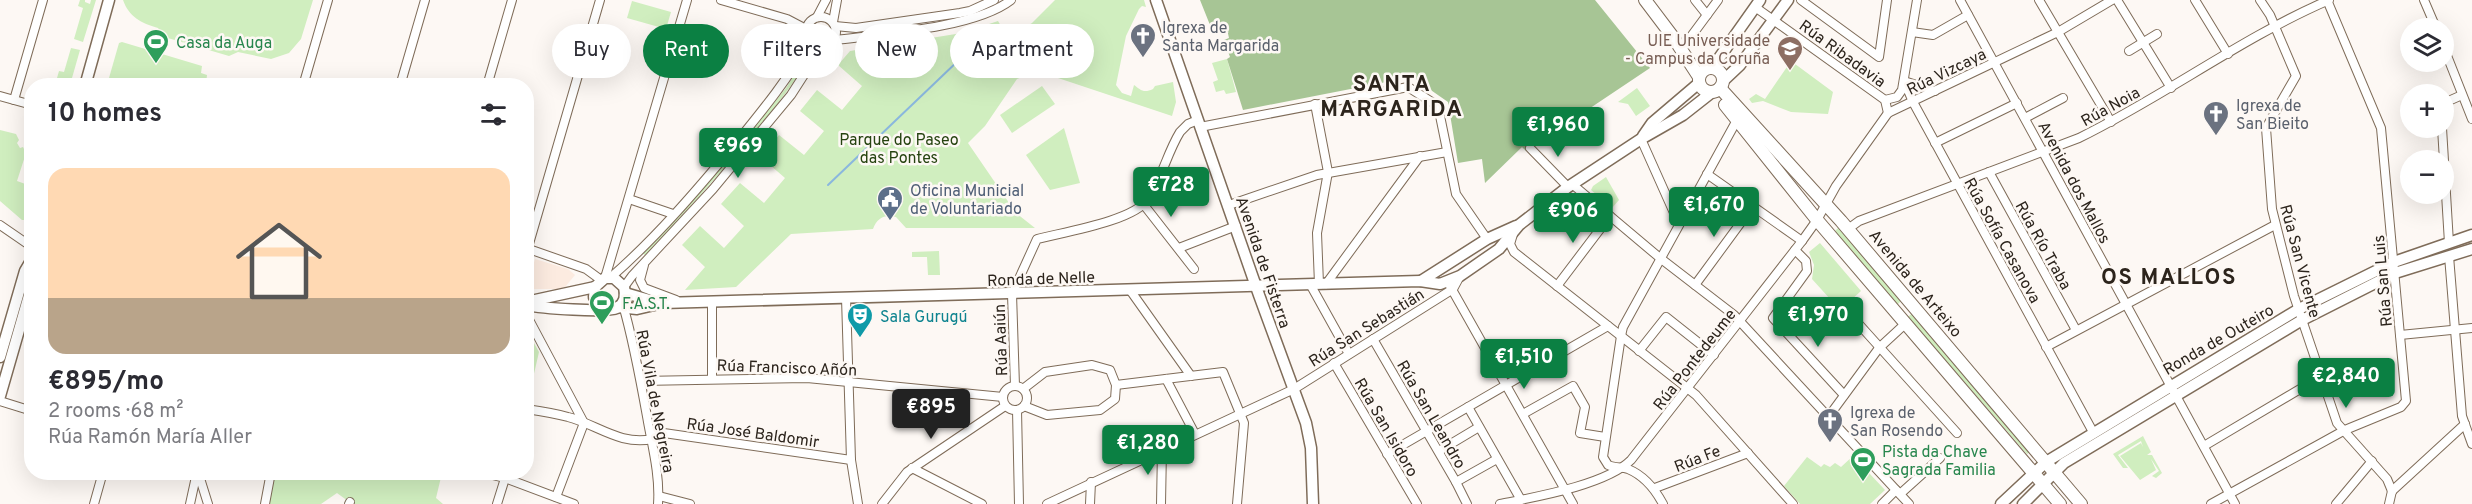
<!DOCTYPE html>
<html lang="en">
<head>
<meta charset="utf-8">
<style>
  :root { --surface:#fff; --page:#f2f2f3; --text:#2b2b33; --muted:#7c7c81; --accent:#0b8043 }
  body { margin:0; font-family:Overpass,sans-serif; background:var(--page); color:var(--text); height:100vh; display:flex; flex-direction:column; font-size:22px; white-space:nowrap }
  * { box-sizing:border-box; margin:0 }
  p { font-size:20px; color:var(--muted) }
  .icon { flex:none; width:33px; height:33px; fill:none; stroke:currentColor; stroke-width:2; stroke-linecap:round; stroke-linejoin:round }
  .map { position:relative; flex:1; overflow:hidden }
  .drawer { position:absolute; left:24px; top:78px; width:510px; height:402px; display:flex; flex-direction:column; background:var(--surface); border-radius:24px; box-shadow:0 6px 24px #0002 }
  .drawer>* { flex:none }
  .guide { position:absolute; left:552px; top:24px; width:570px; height:54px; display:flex; gap:12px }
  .buttons { position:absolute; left:2400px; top:18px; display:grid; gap:12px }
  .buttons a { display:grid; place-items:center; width:54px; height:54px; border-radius:50%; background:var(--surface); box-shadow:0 6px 24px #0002; font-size:30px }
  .price { position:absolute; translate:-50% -51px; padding:0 14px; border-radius:6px; background:var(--accent); color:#fff; font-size:20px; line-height:39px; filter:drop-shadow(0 2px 3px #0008) }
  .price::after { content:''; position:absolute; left:50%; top:36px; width:18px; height:14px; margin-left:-9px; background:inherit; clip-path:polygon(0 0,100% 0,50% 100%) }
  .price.on { background:#222; color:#fff }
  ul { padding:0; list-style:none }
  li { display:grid; align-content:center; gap:12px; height:318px; padding:0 24px }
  li span { display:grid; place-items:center; height:186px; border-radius:18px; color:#555 }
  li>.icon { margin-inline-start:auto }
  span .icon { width:108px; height:108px; fill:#fffc; stroke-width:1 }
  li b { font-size:26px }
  h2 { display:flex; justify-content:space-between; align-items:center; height:72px; padding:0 24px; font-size:26px }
  .chip { padding:0 21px; border-radius:27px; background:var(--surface); box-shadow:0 6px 24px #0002; font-size:21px; line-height:54px }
  .chip.on { background:var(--accent); color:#fff }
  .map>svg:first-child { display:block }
  .commercial { fill:#fcebe0 }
  .green { fill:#d0eebf }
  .forest { fill:#a7c595 }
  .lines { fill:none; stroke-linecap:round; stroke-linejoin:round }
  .stream { stroke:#8ab7de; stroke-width:2 }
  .street-casing { stroke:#7f6c59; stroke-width:10 }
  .secondary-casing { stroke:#7f6c59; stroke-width:13 }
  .primary-casing { stroke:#7f6c59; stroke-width:14 }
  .street { stroke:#fff; stroke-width:8 }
  .secondary { stroke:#fff; stroke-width:10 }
  .primary { stroke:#fff; stroke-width:12 }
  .labels { text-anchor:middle; stroke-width:5; stroke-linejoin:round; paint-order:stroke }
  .worship-label { font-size:16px; fill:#5b616d; stroke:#fdf8f4; text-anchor:start }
  .education-label { font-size:16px; fill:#785e54; stroke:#fdf8f4; text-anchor:end }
  .leisure-label { font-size:16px; fill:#27864d; stroke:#fdf8f4; text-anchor:start }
  .street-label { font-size:16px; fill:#2c241c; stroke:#fdf8f4 }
  .park-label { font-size:16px; fill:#264310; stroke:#fdf8f4 }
  .service-label { font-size:16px; fill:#4e5e75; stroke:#fdf8f4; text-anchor:start }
  .culture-label { font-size:16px; fill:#0d838f; stroke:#fdf8f4; text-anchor:start }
  .district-label { font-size:22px; font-weight:bold; letter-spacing:1.5px; fill:#2c241c; stroke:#fdf8f4 }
</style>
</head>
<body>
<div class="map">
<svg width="2472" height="504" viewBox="0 0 2472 504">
  <rect width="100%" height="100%" fill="#fdf8f4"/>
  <polygon class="commercial" points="535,259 568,269 575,275 565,287 557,289 527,289"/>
  <g class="green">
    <polygon points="80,0 85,0 85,2 90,4 91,0 96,0 83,42 74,39 83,8 78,6"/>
    <path d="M123,0H313L301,39L289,53L271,59L238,52L229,56L161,36L158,28C141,23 129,17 123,0Z"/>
    <path d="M1055,0H1144L1146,7L1142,6L1139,9L1126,36L1116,85L1122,93L1131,96L1134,85C1140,89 1143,94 1153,89L1155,86L1173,82L1176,102L1172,116L1037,71L1017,79L985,126L968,143L1016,213L1035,228H906L896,217C885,214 877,218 873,229L791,234L736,287L685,290L705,267L682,245L700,226L724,248L744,226L721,204L740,183L764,203L785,178L761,157L779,135L804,155L824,131L800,111L817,90L842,110L862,86L838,65L850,51L962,33L998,21L1008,38L1032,23Z"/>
    <polygon points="632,1 671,12 666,29 627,18"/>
    <polygon points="122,42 202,66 201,73 207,75 206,85 107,85 119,43"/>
    <polygon points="71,48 80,50 70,85 66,85 68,80 63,78 60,85 55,85 59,71 64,72"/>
    <path d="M805,58L808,60C791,88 770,113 750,138C716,178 681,217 645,255L642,253L729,158L786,88Z"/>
    <polygon points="1227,59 1236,92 1226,94 1224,90 1216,92 1213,82 1218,80 1212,63"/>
    <polygon points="1791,61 1833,92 1828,114 1791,112 1763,101 1752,103 1749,99 1756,94 1765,99"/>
    <polygon points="1042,86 1055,104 1012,133 1000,115"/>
    <polygon points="1637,88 1650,106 1636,116 1628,104 1618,102"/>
    <polygon points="1064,128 1080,183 1050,190 1026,155"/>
    <polygon points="0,130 16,134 19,140 17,143 20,148 23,147 26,153 17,181 31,186 31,204 27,220 22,220 0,201"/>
    <polygon points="1606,177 1619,200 1612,208 1591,190 1593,186"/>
    <polygon points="1839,227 1902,300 1896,306 1833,233"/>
    <polygon points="1820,243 1861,291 1840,310 1812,279 1814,265 1809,252"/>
    <polygon points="939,251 940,275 928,275 927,257 912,257 912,252"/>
    <polygon points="1913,313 2031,451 2027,454 1956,372 1906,318"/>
    <polygon points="526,329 539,352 533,378 527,376"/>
    <polygon points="2143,436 2151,452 2147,455 2152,455 2162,473 2156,478 2152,476 2159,471 2151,459 2156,470 2140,480 2120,456 2141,443 2143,447 2141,441 2118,455 2128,468 2123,468 2113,454"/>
    <polygon points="1853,456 1885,490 1870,504 1800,504 1784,486 1807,457 1821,467 1824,464 1830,467 1835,463 1841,467"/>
    <polygon points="274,473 442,473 436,498 443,504 352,504 337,493 321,504 269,504"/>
  </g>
  <polygon class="forest" points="1200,0 1595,0 1650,68 1526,151 1522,147 1485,183 1482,159 1458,163 1448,102 1412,77 1243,110 1227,59 1230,57 1224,40 1229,38 1227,29 1218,32 1215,24 1210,25"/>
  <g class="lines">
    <polyline class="stream" points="828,185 982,38"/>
    <defs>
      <g id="street">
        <polyline points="721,0 787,19 806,29"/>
        <polyline points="1695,0 1707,15"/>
        <polyline points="1801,0 1879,57 1887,0"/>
        <polyline points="1960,0 2235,504"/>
        <polyline points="2039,0 2111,122"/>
        <polyline points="2117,0 2171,88"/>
        <polyline points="2195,0 2228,54"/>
        <polyline points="2260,0 2270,15 2296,76 2266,128 2272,209 2294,296 2337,423 2387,479 2392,491"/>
        <polyline points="2424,0 2436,28"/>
        <polyline points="1755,7 1885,100 1888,113"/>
        <circle cx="821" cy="32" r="15"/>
        <polyline points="817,17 826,0"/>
        <polyline points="833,22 837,0"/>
        <polyline points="835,26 856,28 960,13 970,11 994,0"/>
        <polyline points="1912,32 1933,35 1968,15"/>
        <path d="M835,40C882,34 975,28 1011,0"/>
        <polyline points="1684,46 1718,0"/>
        <polyline points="2444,48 2472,119"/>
        <polyline points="2129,51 2157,34"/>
        <polyline points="1904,81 1913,102 2093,432"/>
        <polyline points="1904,81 1935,91"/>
        <polyline points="303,86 328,0"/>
        <polyline points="400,86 425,0"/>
        <polyline points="487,86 512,0"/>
        <polyline points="0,96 32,105"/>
        <polyline points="14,100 43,0"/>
        <polyline points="1885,100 1897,97 1902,90 1917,0"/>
        <polyline points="2444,103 2462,95"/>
        <polyline points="1315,104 1328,172 1317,233 1319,284"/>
        <polyline points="2025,118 2063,98"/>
        <polyline points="1200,127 1408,87 1438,106 1456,194 1487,239"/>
        <polyline points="2442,128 2449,243"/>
        <polyline points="1641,139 1679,224"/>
        <polyline points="1935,143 2017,103"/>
        <polyline points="1530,148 1568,187"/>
        <polyline points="1989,172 2076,330"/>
        <polyline points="1707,174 1802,241"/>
        <polyline points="1572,184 1660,258 1734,315 1909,504"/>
        <polyline points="629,199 673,214"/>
        <polyline points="1144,205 1194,269"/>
        <polyline points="1229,205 1317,175 1447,152"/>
        <polyline points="0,225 32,247"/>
        <path d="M1848,229L1859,221L2079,138C2165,96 2241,38 2329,0"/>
        <polyline points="1513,234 1510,244 1514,252 1696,395 1793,504"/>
        <polyline points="526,248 586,269 601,280"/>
        <polyline points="1179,248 1236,226"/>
        <polyline points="1795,250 1806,261 1807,271 1773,318 1844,395"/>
        <polyline points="526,254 600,0"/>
        <polyline points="2449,256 2462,416 2472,444"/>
        <polyline points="644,265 640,280 644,288 676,300"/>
        <polyline points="605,278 687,0"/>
        <path d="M610,278C656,238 697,190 736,143C762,111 789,78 809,42"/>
        <polyline points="1310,284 1349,354"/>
        <polyline points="1326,284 1420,156"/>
        <polyline points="1695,285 1753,206"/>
        <polyline points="1450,286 1573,504"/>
        <polyline points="1557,286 1610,216"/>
        <polyline points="624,287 632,276 713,189 791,95 818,53 825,47"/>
        <polyline points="1130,290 1191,376"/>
        <polyline points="846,298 851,460 858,504"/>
        <polyline points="712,302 712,378"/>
        <path d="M623,305C634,343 641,383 648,422C653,449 660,477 658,504"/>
        <polyline points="1847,311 1957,433"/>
        <polyline points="526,314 584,423 556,497"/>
        <polyline points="2400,335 2472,328"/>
        <polyline points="1373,339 1456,482 1467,504"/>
        <polyline points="2046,347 2275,225"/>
        <polyline points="1639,351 1666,317 1714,355"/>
        <polyline points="1334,363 1417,504"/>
        <polyline points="1166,379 1195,434"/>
        <polyline points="641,381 807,378 1003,397"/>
        <polyline points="1116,385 1223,372 1244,423 1237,504"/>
        <circle cx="1015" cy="398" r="12"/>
        <path d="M1015,386L1012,294L1037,239C1064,232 1134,221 1148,199C1162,178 1167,153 1180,132L1188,124L1198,120"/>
        <polyline points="1023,389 1045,372 1092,365 1110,370 1116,385 1115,399 1100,410 1047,415 1024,406"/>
        <polyline points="0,401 32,411"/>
        <polyline points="1468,407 1521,500"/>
        <path d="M526,409C540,411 554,413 568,417C596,424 621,446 652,439"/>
        <polyline points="1017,410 1019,504"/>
        <polyline points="1523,414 1573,386 1585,407 1580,433 1605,437"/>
        <polyline points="1829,416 1879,348 1905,324"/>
        <polyline points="650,431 851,460"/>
        <polyline points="2204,446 2322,376"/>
        <polyline points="1439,451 1479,427"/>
        <polyline points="1387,454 1608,326"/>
        <polyline points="912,468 982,504"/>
        <polyline points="198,472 208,504"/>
        <polyline points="480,472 505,478 574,504"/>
        <polyline points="1456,482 1497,459"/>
        <polyline points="1655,488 1748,453"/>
        <polyline points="2392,491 2465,424"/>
        <polyline points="1900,494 1940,458"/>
        <polyline points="659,496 690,504"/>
        <polyline points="94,504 103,472"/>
        <polyline points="190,504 197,472"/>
        <polyline points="265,504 271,472"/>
        <polyline points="349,504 350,502"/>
        <polyline points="497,504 507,472"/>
        <polyline points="882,504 907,472 1005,406"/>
        <polyline points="1047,504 1294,389 1453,289 1460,276"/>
        <polyline points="1090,504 1091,482"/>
        <polyline points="1161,504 1162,449"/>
        <path d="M1500,504C1535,497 1606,485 1631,460L1802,241L1817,220L1836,186L1888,113L2058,32L2112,0"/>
        <path d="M1663,504C1655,489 1645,476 1628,469C1622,467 1615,468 1608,465L1603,457L1621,336L1623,327L1737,120"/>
        <polyline points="1882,504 1896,490"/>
        <polyline points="2211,504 2345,430 2401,407 2406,401 2381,128 2327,0"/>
        <polyline points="2336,504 2372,461"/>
        <polyline points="2389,504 2392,491"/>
      </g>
      <g id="secondary">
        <polyline points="1156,0 1259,295 1306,423 1311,448 1313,504"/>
        <polyline points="1712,68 1760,0"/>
        <polyline points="1723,81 1740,65 1788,0"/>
        <polyline points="85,86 109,0"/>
        <polyline points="1643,136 1652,123 1699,83"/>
        <polyline points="1421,281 1487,239 1516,226"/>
        <polyline points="625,293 660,303"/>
        <polyline points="526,302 595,287"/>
        <path d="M526,305C540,308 607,313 617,308C625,303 626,296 624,287L614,278H605L595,287L594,297L603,309"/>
        <polyline points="618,307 637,309 663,303 1420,281 1440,284 1460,276 1499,249 1519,225 1568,187 1641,139 1683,115 1711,93"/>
        <polyline points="0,357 25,271 32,259"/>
        <polyline points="0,396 32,285"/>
        <polyline points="2001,504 2046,462 2299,309 2394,262 2472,235"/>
        <polyline points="2023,504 2064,463 2302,320 2395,273 2472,249"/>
      </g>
      <g id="primary">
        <polyline points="1645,0 1673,37 1699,77"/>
        <circle cx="1711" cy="80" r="12"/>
        <polyline points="1720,88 1841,221 2081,504"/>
        <polyline points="1725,105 1817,220 2060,504"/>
      </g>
    </defs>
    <use href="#street" class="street-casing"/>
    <use href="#secondary" class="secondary-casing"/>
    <use href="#primary" class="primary-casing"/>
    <use href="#street" class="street"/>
    <use href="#secondary" class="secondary"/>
    <use href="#primary" class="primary"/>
  </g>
  <defs>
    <symbol id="church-pin" viewBox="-11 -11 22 30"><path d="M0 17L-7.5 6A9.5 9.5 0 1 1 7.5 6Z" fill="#6b7280" stroke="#fdf8f4"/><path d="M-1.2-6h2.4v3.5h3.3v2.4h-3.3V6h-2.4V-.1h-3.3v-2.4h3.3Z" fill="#fff"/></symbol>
    <symbol id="stadium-pin" viewBox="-11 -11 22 30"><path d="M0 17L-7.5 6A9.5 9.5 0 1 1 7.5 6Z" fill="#2e9e5b" stroke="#fdf8f4"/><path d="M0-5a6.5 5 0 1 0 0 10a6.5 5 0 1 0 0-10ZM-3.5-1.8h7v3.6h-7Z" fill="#fff"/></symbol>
    <symbol id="university-pin" viewBox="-11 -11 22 30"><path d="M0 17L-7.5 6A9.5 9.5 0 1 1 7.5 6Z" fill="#8d6e63" stroke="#fdf8f4"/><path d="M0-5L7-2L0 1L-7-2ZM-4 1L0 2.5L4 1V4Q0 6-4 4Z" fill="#fff"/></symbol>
    <symbol id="civic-pin" viewBox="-11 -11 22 30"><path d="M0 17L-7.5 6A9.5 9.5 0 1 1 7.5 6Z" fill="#5c6f8a" stroke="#fdf8f4"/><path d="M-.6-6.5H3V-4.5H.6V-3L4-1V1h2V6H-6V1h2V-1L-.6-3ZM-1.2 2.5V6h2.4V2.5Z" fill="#fff"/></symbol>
    <symbol id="theatre-pin" viewBox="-11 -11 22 30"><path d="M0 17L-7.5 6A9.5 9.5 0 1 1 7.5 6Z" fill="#0f9aa8" stroke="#fdf8f4"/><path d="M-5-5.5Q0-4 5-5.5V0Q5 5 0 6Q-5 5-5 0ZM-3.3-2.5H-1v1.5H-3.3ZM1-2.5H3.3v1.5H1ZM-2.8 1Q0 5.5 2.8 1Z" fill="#fff"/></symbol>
  </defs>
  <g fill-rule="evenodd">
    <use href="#church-pin" x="1128" y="21" width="30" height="40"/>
    <use href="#stadium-pin" x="141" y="27" width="30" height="40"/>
    <use href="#university-pin" x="1775" y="34" width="30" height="40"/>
    <use href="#church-pin" x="2201" y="99" width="30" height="40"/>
    <use href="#civic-pin" x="875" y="184" width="30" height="40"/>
    <use href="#stadium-pin" x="587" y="288" width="30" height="40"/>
    <use href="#theatre-pin" x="845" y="301" width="30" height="40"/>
    <use href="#church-pin" x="1815" y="406" width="30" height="40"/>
    <use href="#stadium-pin" x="1848" y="445" width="30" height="40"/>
  </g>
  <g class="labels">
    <g class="worship-label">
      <text x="1162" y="33">Igrexa de<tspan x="1162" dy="18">Santa Margarida</tspan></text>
      <text x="2236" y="111">Igrexa de<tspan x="2236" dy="18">San Bieito</tspan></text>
      <text x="1850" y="418">Igrexa de<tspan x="1850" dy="18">San Rosendo</tspan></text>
    </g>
    <g class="education-label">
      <text x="1770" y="46">UIE Universidade<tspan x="1770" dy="18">- Campus da Coruña</tspan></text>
    </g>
    <g class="leisure-label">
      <text x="176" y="48">Casa da Auga</text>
      <text x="622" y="309">F.A.S.T.</text>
      <text x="1882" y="457">Pista da Chave<tspan x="1882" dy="18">Sagrada Familia</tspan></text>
    </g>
    <g class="street-label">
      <text transform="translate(1843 53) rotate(36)" y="6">Rúa Ribadavia</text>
      <text transform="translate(1946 71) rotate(-26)" y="6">Rúa Vizcaya</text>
      <text transform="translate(2110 106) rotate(-29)" y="6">Rúa Noia</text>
      <text transform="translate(2075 182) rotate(62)" y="6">Avenida dos Mallos</text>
      <text transform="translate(2003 240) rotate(61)" y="6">Rúa Sofía Casanova</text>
      <text transform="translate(2044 245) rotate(61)" y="6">Rúa Río Traba</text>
      <text transform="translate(2301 261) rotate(75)" y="6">Rúa San Vicente</text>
      <text transform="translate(1264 262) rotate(71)" y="6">Avenida de Fisterra</text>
      <text transform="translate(1041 278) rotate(-2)" y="6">Ronda de Nelle</text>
      <text transform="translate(2382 281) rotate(-95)" y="6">Rúa San Luis</text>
      <text transform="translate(1916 283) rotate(50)" y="6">Avenida de Arteixo</text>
      <text transform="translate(1366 327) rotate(-32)" y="6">Rúa San Sebastián</text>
      <text transform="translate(2218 339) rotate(-30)" y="6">Ronda de Outeiro</text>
      <text transform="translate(1000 340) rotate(-92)" y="6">Rúa Aaiún</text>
      <text transform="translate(1694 359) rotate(-52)" y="6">Rúa Pontedeume</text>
      <text transform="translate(787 367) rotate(2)" y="6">Rúa Francisco Añón</text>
      <text transform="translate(656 401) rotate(79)" y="6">Rúa Vila de Negreira</text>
      <text transform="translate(1432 414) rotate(60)" y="6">Rúa San Leandro</text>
      <text transform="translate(1387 427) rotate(60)" y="6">Rúa San Isidoro</text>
      <text transform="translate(753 432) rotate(8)" y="6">Rúa José Baldomir</text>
      <text transform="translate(1697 458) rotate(-21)" y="6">Rúa Fe</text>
    </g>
    <g class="park-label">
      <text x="899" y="145">Parque do Paseo<tspan x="899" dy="18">das Pontes</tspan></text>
    </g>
    <g class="service-label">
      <text x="910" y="196">Oficina Municial<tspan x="910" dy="18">de Voluntariado</tspan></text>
    </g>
    <g class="culture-label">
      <text x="880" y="322">Sala Gurugú</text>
    </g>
    <g class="district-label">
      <text x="1392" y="91">SANTA<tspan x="1392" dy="25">MARGARIDA</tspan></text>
      <text x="2169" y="284">OS MALLOS</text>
    </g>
  </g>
</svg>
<div class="buttons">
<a><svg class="icon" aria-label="layers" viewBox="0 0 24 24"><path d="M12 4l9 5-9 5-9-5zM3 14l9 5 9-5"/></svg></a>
<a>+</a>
<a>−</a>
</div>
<b class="price" style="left:1558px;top:158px">€1,960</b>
<b class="price" style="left:738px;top:179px">€969</b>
<b class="price" style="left:1171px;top:218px">€728</b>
<b class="price" style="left:1714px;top:238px">€1,670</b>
<b class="price" style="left:1573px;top:244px">€906</b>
<b class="price" style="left:1818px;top:348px">€1,970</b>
<b class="price" style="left:1524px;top:390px">€1,510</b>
<b class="price" style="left:2346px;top:409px">€2,840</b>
<b class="price on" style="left:931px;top:440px">€895</b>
<b class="price" style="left:1148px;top:476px">€1,280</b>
<div class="guide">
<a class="chip">Buy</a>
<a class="chip on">Rent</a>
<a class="chip">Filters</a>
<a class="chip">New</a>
<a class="chip">Apartment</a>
</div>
<section class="drawer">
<h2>10 homes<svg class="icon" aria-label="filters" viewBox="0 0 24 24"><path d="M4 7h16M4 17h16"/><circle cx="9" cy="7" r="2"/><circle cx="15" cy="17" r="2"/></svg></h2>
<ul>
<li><span style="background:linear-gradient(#ffd9b3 70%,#b9a48a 0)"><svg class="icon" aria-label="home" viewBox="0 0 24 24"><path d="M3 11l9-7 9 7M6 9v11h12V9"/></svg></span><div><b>€895/mo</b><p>2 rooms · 68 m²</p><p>Rúa Ramón María Aller</p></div></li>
</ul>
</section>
</div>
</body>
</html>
